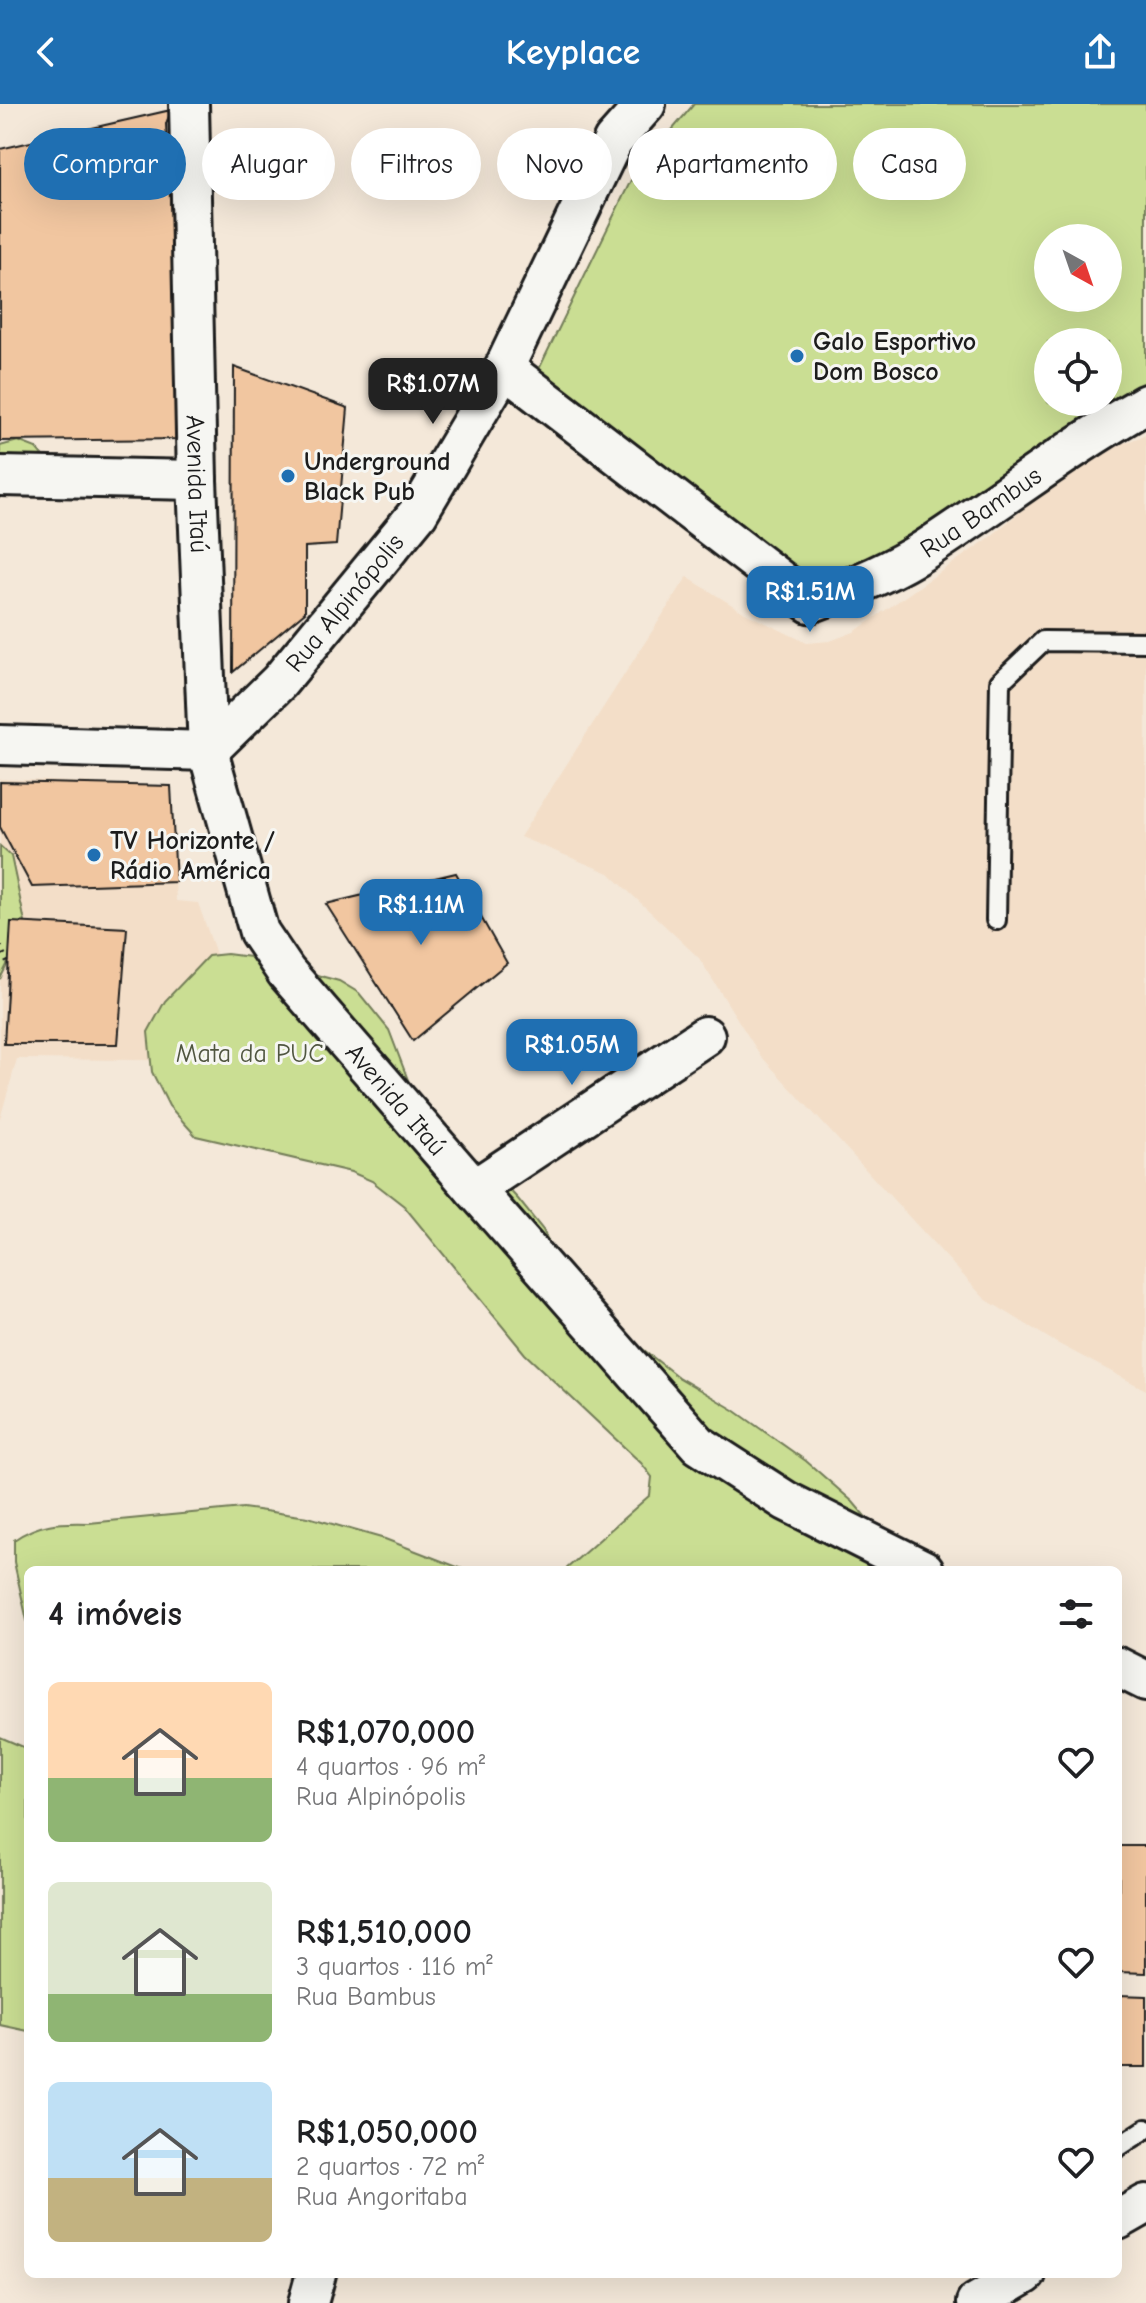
<!DOCTYPE html>
<html lang="pt">
<head>
<meta charset="utf-8">
<style>
  :root { --surface:#fff; --page:#f2f2f2; --text:#202124; --muted:#757577; --accent:#1f6fb2 }
  body { margin:0; font-family:"Comic Neue",sans-serif; background:var(--page); color:var(--text); height:100vh; display:flex; flex-direction:column; font-size:30px; white-space:nowrap }
  * { box-sizing:border-box; margin:0 }
  p { font-size:26px; color:var(--muted) }
  .icon { flex:none; width:44px; height:44px; fill:none; stroke:currentColor; stroke-width:2; stroke-linecap:round; stroke-linejoin:round }
  .map { position:relative; flex:1; overflow:hidden }
  .side { position:absolute; left:24px; top:1462px; width:1098px; height:712px; display:flex; flex-direction:column; background:var(--surface); border-radius:12px; box-shadow:0 8px 32px #0002 }
  .side>* { flex:none }
  .top-card { position:absolute; left:24px; top:24px; width:1098px; height:72px; display:flex; gap:16px }
  .needle { width:52px; rotate:140deg }
  .buttons { position:absolute; left:1034px; top:120px; display:grid; gap:16px }
  .buttons a { display:grid; place-items:center; width:88px; height:88px; border-radius:50%; background:var(--surface); box-shadow:0 8px 32px #0002; font-size:40px }
  .price { position:absolute; translate:-50% -68px; padding:0 18px; border-radius:16px; background:var(--accent); color:#fff; font-size:26px; line-height:52px; filter:drop-shadow(0 2px 4px #0008) }
  .price::after { content:''; position:absolute; left:50%; top:48px; width:24px; height:18px; margin-left:-12px; background:inherit; clip-path:polygon(0 0,100% 0,50% 100%) }
  .price.current { background:#222; color:#fff }
  ul { padding:0; list-style:none }
  li { display:flex; align-items:center; gap:24px; height:200px; padding:0 24px }
  li span { display:grid; place-items:center; flex:none; width:224px; height:160px; border-radius:12px; color:#555 }
  li>.icon { margin-inline-start:auto }
  span .icon { width:96px; height:96px; fill:#fffc; stroke-width:1 }
  li b { font-size:34px }
  h2 { display:flex; justify-content:space-between; align-items:center; height:96px; padding:0 24px; font-size:34px }
  .tag { padding:0 28px; border-radius:36px; background:var(--surface); box-shadow:0 8px 32px #0002; font-size:28px; line-height:72px }
  .tag.current { background:var(--accent); color:#fff }
  header { display:flex; justify-content:space-between; align-items:center; height:104px; padding:0 24px; background:var(--accent); color:#fff; font-size:36px; font-weight:700 }
  .map>svg:first-child { display:block }
  .built { fill:#f3dec8 }
  .green { fill:#cade93; stroke:#737d58; stroke-width:2; fill-rule:evenodd }
  .building { fill:#f1c6a0; stroke:#1c1c1c; stroke-width:2 }
  .lines { fill:none; stroke-linecap:round; stroke-linejoin:round }
  .lane-casing { stroke:#1c1c1c; stroke-width:24 }
  .street-casing { stroke:#1c1c1c; stroke-width:44 }
  .path { stroke:#1c1c1c; stroke-width:5; stroke-dasharray:2 6; stroke-linecap:butt }
  .lane { stroke:#f6f6f2; stroke-width:18 }
  .street { stroke:#f6f6f2; stroke-width:38 }
  .poi-dot { fill:#1f6fb2; stroke:#f6f6f2; stroke-width:3 }
  .labels { text-anchor:middle; stroke-width:6; stroke-linejoin:round; paint-order:stroke }
  .poi-label { font-size:26px; font-weight:bold; fill:#1c1c1c; stroke:#f6f6f2; text-anchor:start }
  .street-label { font-size:26px; fill:#1c1c1c; stroke:#f6f6f2 }
  .park-label { font-size:26px; fill:#505640; stroke:#f6f6f2 }
</style>
</head>
<body>
<header><svg class="icon" aria-label="back" viewBox="0 0 24 24"><path d="M15 5l-7 7 7 7"/></svg>Keyplace<svg class="icon" aria-label="share" viewBox="0 0 24 24"><path d="M12 15V3M7 8l5-5 5 5M5 13v7h14v-7"/></svg></header>
<div class="map">
<svg width="1146" height="2199" viewBox="0 0 1146 2199">
  <rect width="100%" height="100%" fill="#f4e8d9"/>
  <filter id="ink" filterUnits="userSpaceOnUse"><feTurbulence type="fractalNoise" baseFrequency=".0125" numOctaves="2"/><feDisplacementMap in="SourceGraphic" scale="16" xChannelSelector="R" yChannelSelector="G"/><feConvolveMatrix kernelMatrix="1 2 1 2 8 2 1 2 1" color-interpolation-filters="sRGB"/></filter>
  <g filter="url(#ink)">
    <g class="built">
      <polygon points="1146,331 1146,1286 1055,1238 985,1195 760,951 699,854 609,769 520,733 687,473 745,509 807,539 830,537 854,528 989,434 1052,381 1121,340"/>
      <polygon points="0,675 171,682 176,797 198,799 254,957 17,955 0,1015"/>
    </g>
    <g class="green">
      <path d="M694,0H1146V289L858,475L810,489L539,265L633,72ZM1048,134H1108V194H1048ZM1048,238H1108V298H1048Z"/>
      <polygon points="18,337 36,344 48,358 0,383 0,342"/>
      <polygon points="0,742 11,752 26,823 0,875"/>
      <polygon points="227,850 250,853 339,877 359,889 389,926 413,989 435,1030 504,1080 518,1095 543,1126 560,1162 601,1212 678,1273 734,1306 806,1357 853,1398 906,1461 907,1466 565,1466 650,1391 652,1373 641,1359 525,1250 404,1102 372,1077 351,1068 196,1032 169,1002 152,968 148,928 165,897 208,852"/>
      <path d="M243,1404L308,1413L385,1435L465,1466H28V1521L14,1458V1436C38,1419 60,1418 89,1419Z"/>
      <polygon points="0,1633 28,1645 28,1927 0,1921"/>
    </g>
    <g class="building">
      <polygon points="171,6 166,20 183,335 0,337 0,45"/>
      <polygon points="234,263 348,304 336,441 305,443 305,508 233,568"/>
      <polygon points="0,678 171,682 176,778 32,783 0,723"/>
      <polygon points="456,769 507,859 413,937 326,800"/>
      <polygon points="11,818 127,824 118,940 4,940"/>
      <polygon points="1119,1742 1146,1742 1146,1869 1118,1868"/>
      <polygon points="1118,1891 1146,1892 1146,1963 1118,1963"/>
    </g>
    <g class="lines">
      <defs>
        <g id="lane">
          <polyline points="996,816 1000,578 1043,537 1146,538"/>
          <polyline points="1118,2043 1146,2025"/>
        </g>
        <g id="street">
          <path id="s1" d="M189,0L197,376L208,647L259,828L286,868L474,1085L699,1341L786,1397L924,1466"/>
          <path id="s2" d="M504,264L810,499C849,485 892,467 926,445C1000,397 1069,343 1146,300"/>
          <polyline points="0,372 197,376"/>
          <path id="s3" d="M0,641L208,647L279,578L418,409L504,264L613,37L646,0"/>
          <polyline points="474,1085 705,932"/>
          <polyline points="1118,1563 1146,1577"/>
          <polyline points="1118,2116 1146,2100"/>
          <polyline points="308,2199 316,2170"/>
          <polyline points="976,2199 1026,2170"/>
        </g>
      </defs>
      <use href="#lane" class="lane-casing"/>
      <use href="#street" class="street-casing"/>
      <polyline class="path" points="0,842 8,860"/>
      <use href="#lane" class="lane"/>
      <use href="#street" class="street"/>
    </g>
  </g>
  <g class="poi-dot">
    <circle cx="797" cy="252" r="8"/>
    <circle cx="288" cy="372" r="8"/>
    <circle cx="94" cy="751" r="8"/>
  </g>
  <g class="labels">
    <g class="poi-label">
      <text x="813" y="246">Galo Esportivo<tspan x="813" dy="30">Dom Bosco</tspan></text>
      <text x="304" y="366">Underground<tspan x="304" dy="30">Black Pub</tspan></text>
      <text x="110" y="745">TV Horizonte /<tspan x="110" dy="30">Rádio América</tspan></text>
    </g>
    <g class="street-label">
      <text dy="9" stroke="none"><textPath href="#s1" startOffset="380">Avenida Itaú</textPath></text>
      <text dy="9" stroke="none"><textPath href="#s2" startOffset="580">Rua Bambus</textPath></text>
      <text dy="9" stroke="none"><textPath href="#s3" startOffset="410">Rua Alpinópolis</textPath></text>
      <text dy="9" stroke="none"><textPath href="#s1" startOffset="1052">Avenida Itaú</textPath></text>
    </g>
    <g class="park-label">
      <text x="250" y="958">Mata da PUC</text>
    </g>
  </g>
</svg>
<div class="buttons">
<a><svg class="needle" viewBox="-14 -14 28 28"><path d="M0-13l5 13h-10z" fill="#e53935"/><path d="M0 13l5-13h-10z" fill="#757577"/></svg></a>
<a><svg class="icon" aria-label="locate" viewBox="0 0 24 24"><circle cx="12" cy="12" r="6"/><path d="M12 2v4M12 18v4M2 12h4M18 12h4"/></svg></a>
</div>
<b class="price current" style="left:433px;top:322px">R$1.07M</b>
<b class="price" style="left:810px;top:530px">R$1.51M</b>
<b class="price" style="left:421px;top:843px">R$1.11M</b>
<b class="price" style="left:572px;top:983px">R$1.05M</b>
<div class="top-card">
<a class="tag current">Comprar</a>
<a class="tag">Alugar</a>
<a class="tag">Filtros</a>
<a class="tag">Novo</a>
<a class="tag">Apartamento</a>
<a class="tag">Casa</a>
</div>
<section class="side">
<h2>4 imóveis<svg class="icon" aria-label="filters" viewBox="0 0 24 24"><path d="M4 7h16M4 17h16"/><circle cx="9" cy="7" r="2"/><circle cx="15" cy="17" r="2"/></svg></h2>
<ul>
<li><span style="background:linear-gradient(#ffd9b3 60%,#8fb573 0)"><svg class="icon" aria-label="home" viewBox="0 0 24 24"><path d="M3 11l9-7 9 7M6 9v11h12V9"/></svg></span><div><b>R$1,070,000</b><p>4 quartos · 96 m²</p><p>Rua Alpinópolis</p></div><svg class="icon" aria-label="heart" viewBox="0 0 24 24"><path d="M12 20l-8-8c-3-5 5-10 8-4 3-6 11-1 8 4z"/></svg></li>
<li><span style="background:linear-gradient(#dfe7d0 70%,#8fb573 0)"><svg class="icon" aria-label="home" viewBox="0 0 24 24"><path d="M3 11l9-7 9 7M6 9v11h12V9"/></svg></span><div><b>R$1,510,000</b><p>3 quartos · 116 m²</p><p>Rua Bambus</p></div><svg class="icon" aria-label="heart" viewBox="0 0 24 24"><path d="M12 20l-8-8c-3-5 5-10 8-4 3-6 11-1 8 4z"/></svg></li>
<li><span style="background:linear-gradient(#bfe0f5 60%,#c2b280 0)"><svg class="icon" aria-label="home" viewBox="0 0 24 24"><path d="M3 11l9-7 9 7M6 9v11h12V9"/></svg></span><div><b>R$1,050,000</b><p>2 quartos · 72 m²</p><p>Rua Angoritaba</p></div><svg class="icon" aria-label="heart" viewBox="0 0 24 24"><path d="M12 20l-8-8c-3-5 5-10 8-4 3-6 11-1 8 4z"/></svg></li>
</ul>
</section>
</div>
</body>
</html>
